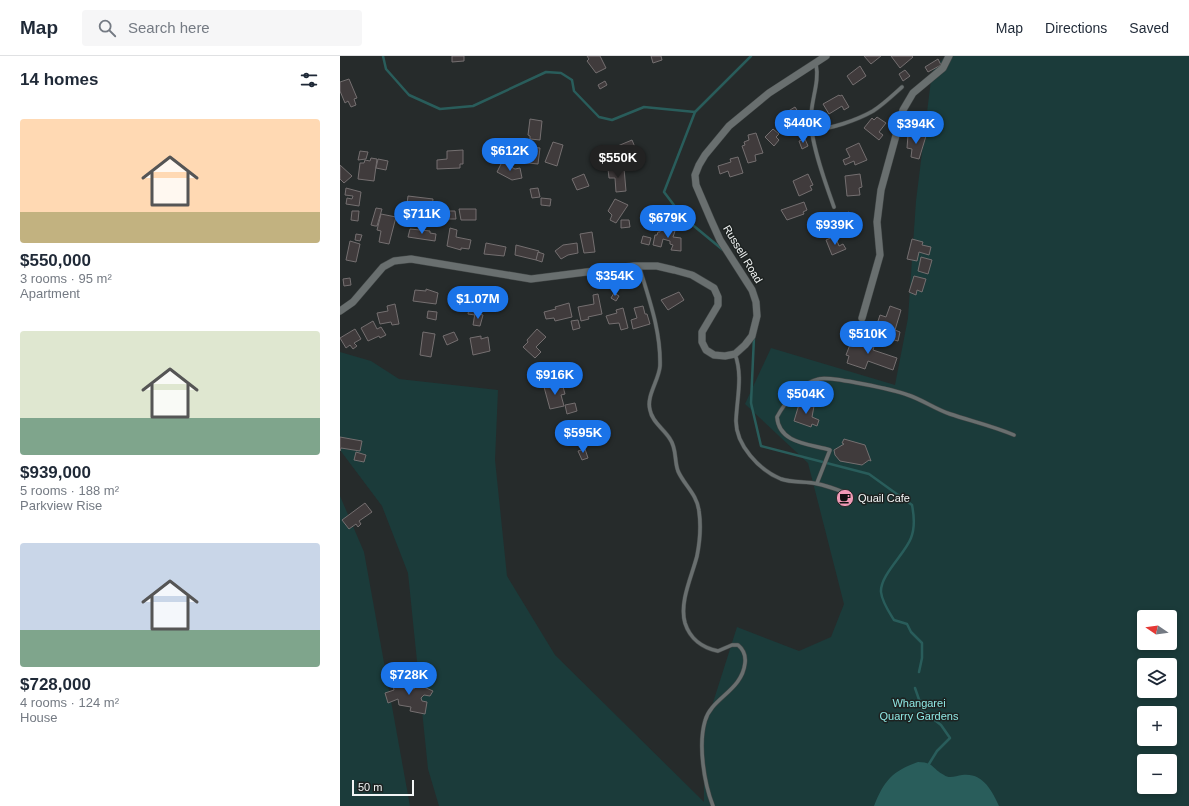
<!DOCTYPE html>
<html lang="en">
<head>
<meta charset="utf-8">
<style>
  :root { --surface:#fff; --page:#f6f6f7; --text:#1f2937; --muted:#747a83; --line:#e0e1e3; --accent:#1a73e8 }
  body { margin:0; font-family:Helvetica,sans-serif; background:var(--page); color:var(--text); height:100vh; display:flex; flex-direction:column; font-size:15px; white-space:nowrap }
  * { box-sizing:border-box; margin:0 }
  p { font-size:13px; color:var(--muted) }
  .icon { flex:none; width:22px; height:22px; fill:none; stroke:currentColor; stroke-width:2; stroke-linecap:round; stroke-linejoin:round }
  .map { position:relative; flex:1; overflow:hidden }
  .side { display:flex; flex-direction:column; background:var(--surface); width:340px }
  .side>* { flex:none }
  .needle { width:26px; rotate:283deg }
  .buttons { position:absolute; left:797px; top:554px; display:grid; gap:8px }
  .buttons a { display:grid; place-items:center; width:40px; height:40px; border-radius:4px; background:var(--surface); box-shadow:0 2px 6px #0003; font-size:20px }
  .scale { position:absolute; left:12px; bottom:10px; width:62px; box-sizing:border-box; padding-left:4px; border:2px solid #f2f5f5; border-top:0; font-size:11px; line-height:14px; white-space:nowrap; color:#f2f5f5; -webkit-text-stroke:3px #1d2221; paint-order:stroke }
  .price { position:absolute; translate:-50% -34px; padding:0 9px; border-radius:14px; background:var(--accent); color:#fff; font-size:13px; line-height:26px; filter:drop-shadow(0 1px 2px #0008) }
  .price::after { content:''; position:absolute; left:50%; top:24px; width:12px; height:9px; margin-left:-6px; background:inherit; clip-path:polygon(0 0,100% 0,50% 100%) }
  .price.selected { background:#222; color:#fff }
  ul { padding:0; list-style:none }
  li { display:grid; align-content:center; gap:8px; height:212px; padding:0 20px }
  li span { display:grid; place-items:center; height:124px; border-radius:4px; color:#555 }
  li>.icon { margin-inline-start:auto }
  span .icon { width:72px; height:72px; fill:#fffc; stroke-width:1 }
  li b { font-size:17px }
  h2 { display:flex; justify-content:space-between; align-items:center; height:48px; padding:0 20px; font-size:17px }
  header { display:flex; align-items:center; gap:24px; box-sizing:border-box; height:56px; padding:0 20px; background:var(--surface); border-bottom:1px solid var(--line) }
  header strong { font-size:19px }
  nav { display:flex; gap:22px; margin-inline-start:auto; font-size:14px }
  .search { width:280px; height:36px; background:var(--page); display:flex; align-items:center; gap:10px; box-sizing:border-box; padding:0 14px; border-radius:4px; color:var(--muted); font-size:15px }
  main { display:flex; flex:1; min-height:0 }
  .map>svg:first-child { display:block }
  .green { fill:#1b3b3a; fill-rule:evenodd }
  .water { fill:#295d5b }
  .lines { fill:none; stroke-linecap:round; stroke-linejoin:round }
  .stream { stroke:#295d5b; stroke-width:2.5 }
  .building { fill:#403b3c; stroke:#746f70 }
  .lane-casing { stroke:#414646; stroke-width:4.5 }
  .street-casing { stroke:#414646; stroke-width:8 }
  .lane { stroke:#696f6f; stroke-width:3.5 }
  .street { stroke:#696f6f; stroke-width:7 }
  .labels { text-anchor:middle; stroke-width:3; stroke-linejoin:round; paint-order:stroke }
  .street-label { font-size:11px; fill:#f2f5f5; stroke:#1d2221 }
  .poi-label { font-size:11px; fill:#f2f5f5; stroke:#1d2221; text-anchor:start }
  .park-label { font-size:11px; fill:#8ee7e3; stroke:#1d2221 }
</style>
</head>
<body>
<header>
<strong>Map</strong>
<div class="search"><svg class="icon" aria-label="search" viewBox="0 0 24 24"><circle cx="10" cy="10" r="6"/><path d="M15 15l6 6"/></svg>Search here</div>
<nav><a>Map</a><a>Directions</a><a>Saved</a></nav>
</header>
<main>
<section class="side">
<h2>14 homes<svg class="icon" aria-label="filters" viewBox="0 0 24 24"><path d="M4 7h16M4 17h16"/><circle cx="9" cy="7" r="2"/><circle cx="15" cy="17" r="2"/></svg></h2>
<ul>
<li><span style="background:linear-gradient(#ffd9b3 75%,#c2b280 0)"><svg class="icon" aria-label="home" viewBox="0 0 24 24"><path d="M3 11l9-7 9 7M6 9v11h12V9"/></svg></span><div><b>$550,000</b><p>3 rooms · 95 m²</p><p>Apartment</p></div></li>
<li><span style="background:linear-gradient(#dfe7d0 70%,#7fa58c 0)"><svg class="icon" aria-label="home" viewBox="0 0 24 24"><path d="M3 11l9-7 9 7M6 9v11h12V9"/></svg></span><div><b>$939,000</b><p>5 rooms · 188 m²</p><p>Parkview Rise</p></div></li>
<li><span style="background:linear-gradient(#c9d6e8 70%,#7fa58c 0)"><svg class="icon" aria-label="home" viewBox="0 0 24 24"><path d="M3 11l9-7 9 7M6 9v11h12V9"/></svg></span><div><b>$728,000</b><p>4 rooms · 124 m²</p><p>House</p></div></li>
</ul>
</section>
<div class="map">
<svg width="849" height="750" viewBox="0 0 849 750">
  <rect width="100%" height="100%" fill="#262b2b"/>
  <g class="green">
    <path d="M605,0H849V750H99L88,713L68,517L42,450L0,394V296L31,305L59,323L158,334L155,404L167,520L215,599L364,746V675L397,571L459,595L491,581L504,548L468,407L405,348L431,292L555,329L568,262L576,145L592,16ZM804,561H830V587H804ZM804,609H830V635H804ZM804,657H830V683H804ZM804,705H830V731H804Z"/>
    <polygon points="0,440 24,496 70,750 0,750"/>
  </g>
  <path class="water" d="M578,706C594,706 592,713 604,719C609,723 616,720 622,719C642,716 652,734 659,750H534C544,725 552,715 578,706Z"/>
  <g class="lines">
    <g class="stream">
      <polyline points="43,0 46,13 69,39 100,53 133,50 206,16 221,17 232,24 234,35 259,61 272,64 304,51 355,56"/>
      <polyline points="383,194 343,161 324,136 355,56 411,0"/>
      <path d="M414,281L411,347L421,390L529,418L572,449C574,459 575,472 571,482C565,498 540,519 541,536C542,546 549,556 554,564L567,568L571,576L582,587V602L579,616"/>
      <polyline points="575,632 583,655 601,669 610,682 597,695 589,708"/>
    </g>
  </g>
  <g class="building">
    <polygon points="112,0 124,0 124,5 112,6"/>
    <polygon points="247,0 260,0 266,12 256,17 247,5 249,3"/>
    <polygon points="311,0 321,0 322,4 313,7"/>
    <polygon points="524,0 541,0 531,8"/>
    <polygon points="551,0 572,0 573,1 560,12"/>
    <polygon points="598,3 601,9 588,16 585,11"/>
    <polygon points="520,10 526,20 513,29 507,20"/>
    <polygon points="565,14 570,20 563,25 559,18"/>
    <polygon points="9,23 17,42 14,43 16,49 11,51 8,45 5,47 0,35 0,26"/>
    <polygon points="265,25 267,29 260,33 258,29"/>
    <polygon points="499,39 500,40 502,39 509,51 504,54 502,50 489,58 483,48"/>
    <polygon points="455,51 462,62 445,70 440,60"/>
    <polygon points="537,61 546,67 539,76 543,79 539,84 524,72 532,62 534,64"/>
    <polygon points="190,63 202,65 200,84 190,83 190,80 188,79"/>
    <polygon points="433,73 439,78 436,81 439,84 434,90 425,81"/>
    <polygon points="416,77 423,97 415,99 416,105 408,107 402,90 405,89 404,86 409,84 408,79"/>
    <polygon points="576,78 586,80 579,103 571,101 572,93 567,92 568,79 575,80"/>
    <polygon points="465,83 468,90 462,93 459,85"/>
    <polygon points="292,84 297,96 273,105 268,94"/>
    <polygon points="213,86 223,89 217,110 205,106"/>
    <polygon points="519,87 527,104 515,109 514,105 505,109 503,104 510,101 506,93"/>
    <polygon points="190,91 200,92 198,108 188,107"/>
    <polygon points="123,94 123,108 120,108 120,112 97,113 97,104 107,103 107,95"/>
    <polygon points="20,95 28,96 26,103 18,104"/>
    <polygon points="398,101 403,117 390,121 388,115 380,118 378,110 391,106 390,103"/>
    <polygon points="31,102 37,103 34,125 18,123 20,107 24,107 25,104 30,105"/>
    <polygon points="38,103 48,105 46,114 36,112"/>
    <polygon points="162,106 175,113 180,112 182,122 172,124 157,116"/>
    <polygon points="0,109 12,120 4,127 0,123"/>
    <polygon points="284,112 286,135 276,136 275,122 269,122 268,113"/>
    <polygon points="244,118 249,130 237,134 232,123"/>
    <polygon points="468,118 473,129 470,130 472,134 459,140 453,125"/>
    <polygon points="520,118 522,131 519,132 520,139 507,140 505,120"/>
    <polygon points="6,132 21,136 19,150 6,148 7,142 12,143 13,140 5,139"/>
    <polygon points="198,132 200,141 192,142 190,133"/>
    <polygon points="68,140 93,143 92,154 77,152 76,157 66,156"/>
    <polygon points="201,142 211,143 210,150 201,149"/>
    <polygon points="275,143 288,149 276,167 270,164 272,159 268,155"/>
    <polygon points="464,146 467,154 463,156 464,158 447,164 441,154"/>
    <polygon points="36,152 42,153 37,170 35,170 31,169"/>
    <polygon points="119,153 136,153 136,164 121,164"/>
    <polygon points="12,155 19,155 18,165 11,164"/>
    <polygon points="106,155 115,155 116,163 106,163"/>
    <polygon points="509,156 512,162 507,164 504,158"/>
    <polygon points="486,157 492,170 488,171 489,173 478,177 473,162"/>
    <polygon points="41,158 56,161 49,188 39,186 41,175 37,174"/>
    <polygon points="281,164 289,164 290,171 281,172"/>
    <polygon points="321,171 335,175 333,181 341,182 341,195 331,194 333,189 330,188 330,185 323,183 321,191 313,189 315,179 317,179 318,176 320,176"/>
    <polygon points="110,172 117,174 116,181 131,184 129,193 121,192 121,194 107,190"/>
    <polygon points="70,173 90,175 90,177 96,178 95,185 68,181"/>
    <polygon points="252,176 255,196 244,197 240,178"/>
    <polygon points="16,178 22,179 20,185 15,184"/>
    <polygon points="303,180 311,182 309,189 301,187"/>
    <polygon points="495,180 499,190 503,188 506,193 492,199 486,184"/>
    <polygon points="572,183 583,186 582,189 591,191 589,199 579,196 577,205 567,203"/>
    <polygon points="10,185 20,188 16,206 6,204"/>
    <polygon points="146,187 166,191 164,200 144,198"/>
    <polygon points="237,187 238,197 228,199 221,203 215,195 223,189"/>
    <polygon points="176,189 199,195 196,204 175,199"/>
    <polygon points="198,196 204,198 202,206 196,204"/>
    <polygon points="581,201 592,204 588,218 578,215"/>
    <polygon points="574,220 586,223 582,236 577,234 576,239 569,236"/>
    <polygon points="10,222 11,229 4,230 3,223"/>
    <polygon points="86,233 98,237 96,248 73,245 75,234 86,235"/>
    <polygon points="339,236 344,244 328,254 321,244"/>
    <polygon points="274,237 279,240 276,245 271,242"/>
    <polygon points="258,238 262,258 248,261 249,263 241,265 238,251 254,248 253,239"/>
    <polygon points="133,239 142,240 140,253 136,253 135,259 128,258 129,253 115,251 117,240 132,243"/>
    <polygon points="229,247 232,261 215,265 214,262 206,263 204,256 216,253 215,251"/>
    <polygon points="55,248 59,268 52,269 51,266 40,268 37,257 48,255 47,250"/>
    <polygon points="303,250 305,258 307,258 310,268 293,273 291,264 297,262 294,252"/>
    <polygon points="550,250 561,254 555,274 560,276 558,285 547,282 550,272 537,268 540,259 546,261"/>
    <polygon points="283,252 288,272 281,274 279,267 269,268 266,260 277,257 276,254"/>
    <polygon points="88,255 97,256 96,264 87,262"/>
    <polygon points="135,257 143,259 140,270 133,269"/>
    <polygon points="238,264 240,272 233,274 231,265"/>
    <polygon points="33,265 37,273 41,271 46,279 40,282 39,280 28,285 21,272"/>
    <polygon points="15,273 21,283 14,287 17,290 13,293 10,289 6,292 0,282"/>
    <polygon points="197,273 206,281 196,291 201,296 195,302 183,291 188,286 187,284"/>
    <polygon points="83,276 95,278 91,301 80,299"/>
    <polygon points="114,276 118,284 107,289 103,280"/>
    <polygon points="141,280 141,283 148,281 150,295 133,299 130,282"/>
    <polygon points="513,281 535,287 533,294 557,302 553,314 528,305 525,313 507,307 509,300 506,299"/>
    <polygon points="222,327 225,338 221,339 224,350 210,353 204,331"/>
    <polygon points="460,345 474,350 472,361 479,364 477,370 472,368 471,371 454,365"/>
    <polygon points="235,347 237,355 227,358 225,349"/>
    <polygon points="0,381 22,385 20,395 1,392 0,395"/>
    <polygon points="504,383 525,389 531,405 529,404 522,409 500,405 495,399 494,394 504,388 502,387"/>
    <polygon points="245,393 248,402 242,404 238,395"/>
    <polygon points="16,396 26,399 24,406 14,404"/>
    <polygon points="25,447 32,456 19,465 21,468 18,471 16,468 9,473 2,464"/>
    <polygon points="62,622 65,630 68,630 74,633 79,625 85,627 84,631 93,635 90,640 84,639 81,642 82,645 87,646 85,658 70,655 71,651 59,649 58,643 48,647 45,637 54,634 52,624"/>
  </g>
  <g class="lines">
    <defs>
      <g id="lane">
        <path d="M476,8C480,27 470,46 471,65C471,88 486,129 494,151"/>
        <path d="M471,73C488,75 519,63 533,55C544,48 553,39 562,31"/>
        <path d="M299,210C309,243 321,275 320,310C319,324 306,340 310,354C312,366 324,373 330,383C337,393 334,404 338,415C344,429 357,438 359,455C361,469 360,485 357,500C352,520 339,546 345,567C350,583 363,592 378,595L392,589H398C404,594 406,599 405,607C402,635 371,642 365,665C358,689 364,727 373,750"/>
        <path d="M395,298C403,320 397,341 396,365C396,389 419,414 441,423C453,427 466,425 478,428C488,430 497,434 507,437"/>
        <path d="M477,427L490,394C471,388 439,388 437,361C445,346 461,327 479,323C491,320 555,334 568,339C583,344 595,353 610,358C631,365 653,370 674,379"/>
      </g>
      <g id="street">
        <polyline points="0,255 13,246 43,211 54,205 71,203 191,223 294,210 317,210 334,214 352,219 374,232 378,241 378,249 362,276 362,286 366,294 374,299 385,300 395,298 405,289 412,280 417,260 416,246 412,234 380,184 371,164 356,129 355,119 359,109 365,99 389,70 429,37 486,0"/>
        <polyline points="522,262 540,199 537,166 541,134 563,54 573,37 603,12 609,0"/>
      </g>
    </defs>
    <use href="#lane" class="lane-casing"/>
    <use href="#street" class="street-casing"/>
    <use href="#lane" class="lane"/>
    <use href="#street" class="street"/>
  </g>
  <defs>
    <symbol id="cafe-disc" viewBox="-11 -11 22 22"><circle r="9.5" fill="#f09ab6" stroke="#1d2221"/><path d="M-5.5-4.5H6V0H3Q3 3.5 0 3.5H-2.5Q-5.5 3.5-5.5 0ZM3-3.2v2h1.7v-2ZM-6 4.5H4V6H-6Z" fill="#111"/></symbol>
  </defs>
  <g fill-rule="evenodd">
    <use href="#cafe-disc" x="495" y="432" width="20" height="20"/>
  </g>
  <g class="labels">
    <g class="street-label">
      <text transform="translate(403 198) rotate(59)" y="4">Russell Road</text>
    </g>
    <g class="poi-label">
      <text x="518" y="446">Quail Cafe</text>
    </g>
    <g class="park-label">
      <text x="579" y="651">Whangarei<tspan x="579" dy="13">Quarry Gardens</tspan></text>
    </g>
  </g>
</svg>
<div class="buttons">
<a><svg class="needle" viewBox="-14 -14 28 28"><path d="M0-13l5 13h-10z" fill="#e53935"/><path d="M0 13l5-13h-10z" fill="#747a83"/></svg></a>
<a><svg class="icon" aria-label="layers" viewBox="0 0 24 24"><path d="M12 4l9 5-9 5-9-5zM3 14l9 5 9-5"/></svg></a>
<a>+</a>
<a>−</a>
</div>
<div class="scale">50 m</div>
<b class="price" style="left:463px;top:88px">$440K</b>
<b class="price" style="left:576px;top:89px">$394K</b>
<b class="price" style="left:170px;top:116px">$612K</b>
<b class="price selected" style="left:278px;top:123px">$550K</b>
<b class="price" style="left:82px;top:179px">$711K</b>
<b class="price" style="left:328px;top:183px">$679K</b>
<b class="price" style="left:495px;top:190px">$939K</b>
<b class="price" style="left:275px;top:241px">$354K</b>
<b class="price" style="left:138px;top:264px">$1.07M</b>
<b class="price" style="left:528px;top:299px">$510K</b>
<b class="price" style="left:215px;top:340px">$916K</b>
<b class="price" style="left:466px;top:359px">$504K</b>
<b class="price" style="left:243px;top:398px">$595K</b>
<b class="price" style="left:69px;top:640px">$728K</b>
</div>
</main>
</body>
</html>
